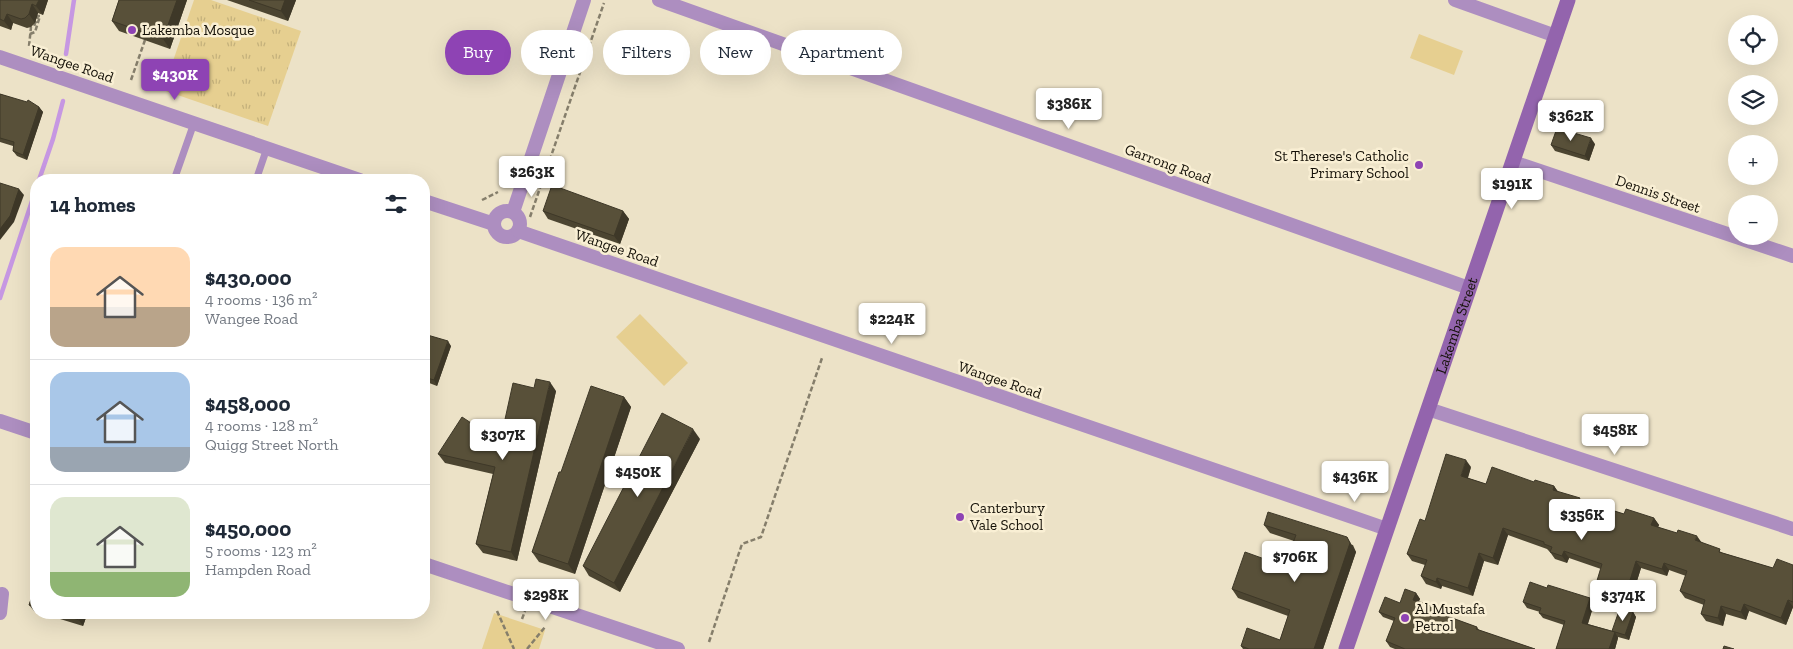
<!DOCTYPE html>
<html lang="en">
<head>
<meta charset="utf-8">
<style>
  :root { --surface:#fff; --page:#f6f6f7; --text:#1f2937; --muted:#747a83; --line:#e0e1e3; --accent:#8e43b4 }
  body { margin:0; font-family:"Zilla Slab",serif; background:var(--page); color:var(--text); height:100vh; display:flex; flex-direction:column; font-size:19px; white-space:nowrap }
  * { box-sizing:border-box; margin:0 }
  p { font-size:16px; color:var(--muted) }
  .icon { flex:none; width:28px; height:28px; fill:none; stroke:currentColor; stroke-width:2; stroke-linecap:round; stroke-linejoin:round }
  .map { position:relative; flex:1; overflow:hidden }
  .side { position:absolute; left:30px; top:174px; width:400px; height:445px; display:flex; flex-direction:column; background:var(--surface); border-radius:20px; box-shadow:0 5px 20px #0002 }
  .side>* { flex:none }
  .banner { position:absolute; left:445px; top:30px; width:475px; height:45px; display:flex; gap:10px }
  .tools { position:absolute; left:1728px; top:15px; display:grid; gap:10px }
  .tools a { display:grid; place-items:center; width:50px; height:50px; border-radius:50%; background:var(--surface); box-shadow:0 5px 20px #0002; font-size:25px }
  .price { position:absolute; translate:-50% -42px; padding:0 11px; border-radius:5px; background:#fff; color:#222; font-size:16px; line-height:32px; filter:drop-shadow(0 1px 2px #0008) }
  .price::after { content:''; position:absolute; left:50%; top:30px; width:15px; height:11px; margin-left:-8px; background:inherit; clip-path:polygon(0 0,100% 0,50% 100%) }
  .price.current { background:var(--accent); color:#fff }
  ul { padding:0; list-style:none }
  li { display:flex; align-items:center; gap:15px; height:125px; padding:0 20px }
  li+li { border-top:1px solid var(--line) }
  li span { display:grid; place-items:center; flex:none; width:140px; height:100px; border-radius:15px; color:#555 }
  li>.icon { margin-inline-start:auto }
  span .icon { width:60px; height:60px; fill:#fffc; stroke-width:1 }
  li b { font-size:21px }
  h2 { display:flex; justify-content:space-between; align-items:center; height:60px; padding:0 20px; font-size:21px }
  .pill { padding:0 18px; border-radius:22px; background:var(--surface); box-shadow:0 5px 20px #0002; font-size:18px; line-height:45px }
  .pill.current { background:var(--accent); color:#fff }
  .map>svg:first-child { display:block }
  .grass { fill:url(#grass-tufts) }
  .green { fill:#e6cf90 }
  .lines { fill:none; stroke-linecap:round; stroke-linejoin:round }
  .stream { stroke:#c697e2; stroke-width:4.5 }
  .path { stroke:#857e6b; stroke-width:2.5; stroke-dasharray:5 2.5; stroke-linecap:butt }
  .lane { stroke:#ad8ec0; stroke-width:7 }
  .street { stroke:#ad8ec0; stroke-width:14 }
  .secondary { stroke:#9364ad; stroke-width:15 }
  .wall { fill:#4c4531 }
  .shaded-wall { fill:#3e3828 }
  .building { fill:#585039; stroke:#3e3828 }
  .poi-dot { fill:#8e43b4; stroke:#f9efd4; stroke-width:2 }
  .labels { text-anchor:middle; stroke-width:5; stroke-linejoin:round; paint-order:stroke }
  .poi-label { font-size:15px; fill:#141007; stroke:#f9efd4; text-anchor:start }
  .street-label { font-size:15px; fill:#141007; stroke:#f9efd4 }
</style>
</head>
<body>
<div class="map">
<svg width="1793" height="649" viewBox="0 0 1793 649">
  <defs>
    <pattern id="grass-tufts" width="24" height="20" patternUnits="userSpaceOnUse" patternTransform="scale(1.25)"><rect width="24" height="20" fill="#e6cf90"/><path d="M3 7l-1-3M5 7V3M7 7l1-3M15 17l-1-3M17 17v-4M19 17l1-3" fill="none" stroke="#c4b17b"/></pattern>
  </defs>
  <rect width="100%" height="100%" fill="#ece2c7"/>
  <polygon class="grass" points="194,0 211,0 301,31 268,126 163,90"/>
  <g class="green">
    <polygon points="1419,34 1463,51 1454,75 1410,58"/>
    <polygon points="640,314 688,363 664,386 616,337"/>
    <polygon points="494,613 545,630 539,649 482,649"/>
  </g>
  <g class="lines">
    <g class="stream">
      <polyline points="66,54 74,0"/>
      <polyline points="39,180 53,139 63,101"/>
      <polyline points="0,298 36,189"/>
    </g>
    <g class="path">
      <polyline points="29,46 31,27 34,26 38,16 40,16 35,32 30,34"/>
      <polyline points="131,80 145,40"/>
      <polyline points="482,200 498,192"/>
      <polyline points="530,217 604,3"/>
      <polyline points="497,611 514,649"/>
      <polyline points="522,619 525,611"/>
      <polyline points="709,642 742,544 761,537 822,358"/>
      <polyline points="527,649 545,627"/>
    </g>
    <g class="lane">
      <polyline points="174,180 194,123"/>
      <polyline points="256,180 267,148"/>
    </g>
    <g class="street">
      <polyline points="659,0 1469,288"/>
      <polyline points="1455,0 1556,36"/>
      <polyline points="0,57 360,180"/>
      <polyline points="1513,162 1793,256"/>
      <polyline points="424,201 494,224"/>
      <circle cx="507" cy="224" r="13"/>
      <polyline points="513,212 584,0"/>
      <polyline points="518,231 1387,529"/>
      <polyline points="1428,409 1793,529"/>
      <polyline points="0,421 36,433"/>
      <polyline points="424,564 678,649"/>
      <polyline points="0,613 2,594"/>
    </g>
    <path class="secondary" id="s1" d="M1346,649L1568,0"/>
  </g>
  <g class="wall">
    <polygon points="0,0 48,0 43,15 38,13 35,23 31,27 27,28 13,23 11,30 0,26"/>
    <polygon points="119,0 187,0 170,49 119,31 112,21"/>
    <polygon points="227,0 296,0 288,21"/>
    <polygon points="0,94 39,107 43,112 27,160 17,156 13,151 13,146 0,142"/>
    <polygon points="1595,144 1589,161 1555,151 1551,145"/>
    <polygon points="543,211 623,211 629,219 620,244 548,219"/>
    <polygon points="424,334 451,346 437,386 424,381"/>
    <polygon points="534,388 556,391 517,561 483,553 476,544 493,474 445,463 438,454 500,442"/>
    <polygon points="624,397 631,407 575,574 539,562 532,552 561,472"/>
    <polygon points="700,439 620,592 589,576 583,566"/>
    <polygon points="1471,467 1468,478 1486,484 1534,482 1554,486 1558,492 1581,500 1624,514 1654,518 1659,525 1658,527 1701,542 1723,553 1773,568 1793,565 1793,607 1786,625 1749,611 1746,620 1726,614 1723,626 1706,621 1701,614 1704,605 1685,598 1680,591 1686,576 1669,570 1667,576 1641,568 1631,600 1601,591 1596,584 1601,569 1569,558 1567,563 1555,559 1550,552 1547,549 1508,535 1498,565 1484,561 1473,596 1442,586 1441,589 1426,584 1421,576 1425,565 1412,561 1407,554"/>
    <polygon points="1264,525 1353,545 1356,552 1323,649 1243,649 1241,646 1280,640 1288,616 1238,598 1232,589 1284,566 1294,541 1270,533"/>
    <polygon points="36,584 36,612 34,611 29,605"/>
    <polygon points="1547,588 1590,598 1594,604 1588,624 1612,631 1633,612 1636,617 1629,640 1618,637 1618,638 1615,649 1556,649 1564,625 1543,618 1539,613 1540,612 1527,608 1523,602"/>
    <polygon points="1416,593 1420,599 1419,601 1445,611 1449,617 1477,627 1479,630 1535,649 1395,649 1390,647 1386,641 1394,621 1383,617 1379,612 1400,603"/>
    <polygon points="37,612 88,612 83,626"/>
  </g>
  <g class="shaded-wall">
    <polygon points="39,0 48,0 43,15 36,6"/>
    <polygon points="177,0 187,0 170,49 163,39"/>
    <polygon points="285,0 296,0 288,21 281,11"/>
    <polygon points="32,4 38,13 35,23 29,14"/>
    <polygon points="7,14 13,23 11,30 4,21"/>
    <polygon points="39,107 43,112 27,160 23,155"/>
    <polygon points="1591,138 1595,144 1589,161 1585,156"/>
    <polygon points="19,189 24,195 14,222 0,240 0,229"/>
    <polygon points="623,211 629,219 620,244 614,236"/>
    <polygon points="448,341 451,346 437,386 434,380"/>
    <polygon points="550,382 556,391 517,561 511,552"/>
    <polygon points="624,397 631,407 575,574 568,564"/>
    <polygon points="693,429 700,439 620,592 614,583"/>
    <polygon points="1466,460 1471,467 1466,483 1461,476"/>
    <polygon points="1554,486 1559,493 1553,490"/>
    <polygon points="1654,518 1659,525 1656,532 1651,525"/>
    <polygon points="1503,528 1508,535 1498,565 1493,558"/>
    <polygon points="1697,536 1702,543 1695,540"/>
    <polygon points="1347,537 1356,552 1323,649 1314,649"/>
    <polygon points="1564,551 1569,558 1567,563 1562,556"/>
    <polygon points="1479,553 1484,561 1473,596 1468,588"/>
    <polygon points="1636,561 1641,568 1631,600 1626,593"/>
    <polygon points="1664,563 1669,570 1667,576 1662,569"/>
    <polygon points="1437,578 1442,586 1441,589 1436,582"/>
    <polygon points="1416,593 1420,599 1417,605 1413,600"/>
    <polygon points="1590,598 1594,604 1586,629 1582,623"/>
    <polygon points="1788,600 1793,607 1786,625 1781,618"/>
    <polygon points="1744,604 1749,611 1746,620 1741,612"/>
    <polygon points="1721,606 1726,614 1723,626 1718,618"/>
    <polygon points="1445,611 1449,617 1448,621 1444,615"/>
    <polygon points="81,612 88,612 83,626 79,620"/>
    <polygon points="1633,612 1636,617 1629,640 1625,635"/>
    <polygon points="1615,632 1618,638 1615,649 1609,649"/>
  </g>
  <g class="building">
    <polygon points="0,0 39,0 36,6 32,4 29,14 25,18 21,19 7,14 4,21 0,19"/>
    <polygon points="119,0 177,0 163,39 112,21"/>
    <polygon points="249,0 285,0 281,11"/>
    <polygon points="0,94 27,102 28,100 39,107 23,155 13,151 14,142 0,138"/>
    <polygon points="1557,128 1591,138 1585,156 1551,145"/>
    <polygon points="0,183 19,189 10,216 0,229"/>
    <polygon points="552,185 623,211 614,236 543,211"/>
    <polygon points="424,334 448,341 434,380 424,377"/>
    <polygon points="536,379 550,382 511,552 476,544 495,467 438,454 462,417 500,442 513,383 534,388"/>
    <polygon points="591,386 624,397 568,564 532,552 559,472 561,472"/>
    <polygon points="662,413 693,429 614,583 583,566"/>
    <polygon points="1446,454 1466,460 1461,476 1486,484 1492,467 1534,482 1535,480 1554,486 1553,490 1580,498 1579,500 1624,514 1626,509 1654,518 1651,525 1677,533 1678,530 1697,536 1695,540 1720,549 1719,552 1773,568 1777,559 1793,565 1793,602 1788,600 1781,618 1744,604 1741,612 1721,606 1718,618 1701,614 1705,600 1680,591 1687,571 1664,563 1662,569 1636,561 1626,593 1596,584 1602,564 1564,551 1562,556 1550,552 1552,547 1544,544 1544,542 1503,528 1493,558 1479,553 1468,588 1437,578 1436,582 1421,576 1427,560 1407,554 1420,519 1425,521"/>
    <polygon points="1268,512 1347,537 1350,543 1314,649 1249,649 1241,646 1247,628 1280,640 1290,610 1232,589 1245,552 1284,566 1296,535 1264,525"/>
    <polygon points="1530,582 1547,588 1548,585 1590,598 1582,623 1615,632 1609,649 1556,649 1565,621 1539,613 1541,608 1523,602"/>
    <polygon points="36,584 36,607 29,605"/>
    <polygon points="1405,589 1416,593 1413,600 1445,611 1444,615 1477,627 1476,629 1535,649 1405,649 1386,641 1395,618 1379,612 1385,597 1400,603"/>
    <polygon points="1620,608 1633,612 1625,635 1612,631"/>
    <polygon points="54,612 81,612 79,620"/>
    <polygon points="1724,646 1734,649 1723,649"/>
  </g>
  <g class="poi-dot">
    <circle cx="132" cy="30" r="5"/>
    <circle cx="1419" cy="165" r="5"/>
    <circle cx="960" cy="517" r="5"/>
    <circle cx="1405" cy="618" r="5"/>
  </g>
  <g class="labels">
    <g class="poi-label">
      <text x="142" y="35">Lakemba Mosque</text>
      <text x="1409" y="161" text-anchor="end">St Therese's Catholic<tspan x="1409" dy="17">Primary School</tspan></text>
      <text x="970" y="513">Canterbury<tspan x="970" dy="17">Vale School</tspan></text>
      <text x="1415" y="614">Al Mustafa<tspan x="1415" dy="17">Petrol</tspan></text>
    </g>
    <g class="street-label">
      <text transform="translate(72 64) rotate(19)" y="5">Wangee Road</text>
      <text transform="translate(1168 164) rotate(20)" y="5">Garrong Road</text>
      <text transform="translate(1658 194) rotate(19)" y="5">Dennis Street</text>
      <text transform="translate(617 248) rotate(19)" y="5">Wangee Road</text>
      <text dy="5" stroke="none"><textPath href="#s1" startOffset="342">Lakemba Street</textPath></text>
      <text transform="translate(1000 380) rotate(19)" y="5">Wangee Road</text>
    </g>
  </g>
</svg>
<div class="tools">
<a><svg class="icon" aria-label="locate" viewBox="0 0 24 24"><circle cx="12" cy="12" r="6"/><path d="M12 2v4M12 18v4M2 12h4M18 12h4"/></svg></a>
<a><svg class="icon" aria-label="layers" viewBox="0 0 24 24"><path d="M12 4l9 5-9 5-9-5zM3 14l9 5 9-5"/></svg></a>
<a>+</a>
<a>−</a>
</div>
<b class="price current" style="left:175px;top:101px">$430K</b>
<b class="price" style="left:1069px;top:130px">$386K</b>
<b class="price" style="left:1571px;top:142px">$362K</b>
<b class="price" style="left:532px;top:198px">$263K</b>
<b class="price" style="left:1512px;top:210px">$191K</b>
<b class="price" style="left:892px;top:345px">$224K</b>
<b class="price" style="left:1615px;top:456px">$458K</b>
<b class="price" style="left:503px;top:461px">$307K</b>
<b class="price" style="left:638px;top:498px">$450K</b>
<b class="price" style="left:1355px;top:503px">$436K</b>
<b class="price" style="left:1582px;top:541px">$356K</b>
<b class="price" style="left:1295px;top:583px">$706K</b>
<b class="price" style="left:546px;top:621px">$298K</b>
<b class="price" style="left:1623px;top:622px">$374K</b>
<div class="banner">
<a class="pill current">Buy</a>
<a class="pill">Rent</a>
<a class="pill">Filters</a>
<a class="pill">New</a>
<a class="pill">Apartment</a>
</div>
<section class="side">
<h2>14 homes<svg class="icon" aria-label="filters" viewBox="0 0 24 24"><path d="M4 7h16M4 17h16"/><circle cx="9" cy="7" r="2"/><circle cx="15" cy="17" r="2"/></svg></h2>
<ul>
<li><span style="background:linear-gradient(#ffd9b3 60%,#b9a48a 0)"><svg class="icon" aria-label="home" viewBox="0 0 24 24"><path d="M3 11l9-7 9 7M6 9v11h12V9"/></svg></span><div><b>$430,000</b><p>4 rooms · 136 m²</p><p>Wangee Road</p></div></li>
<li><span style="background:linear-gradient(#a9c7e8 75%,#9aa5b1 0)"><svg class="icon" aria-label="home" viewBox="0 0 24 24"><path d="M3 11l9-7 9 7M6 9v11h12V9"/></svg></span><div><b>$458,000</b><p>4 rooms · 128 m²</p><p>Quigg Street North</p></div></li>
<li><span style="background:linear-gradient(#dfe7d0 75%,#8fb573 0)"><svg class="icon" aria-label="home" viewBox="0 0 24 24"><path d="M3 11l9-7 9 7M6 9v11h12V9"/></svg></span><div><b>$450,000</b><p>5 rooms · 123 m²</p><p>Hampden Road</p></div></li>
</ul>
</section>
</div>
</body>
</html>
